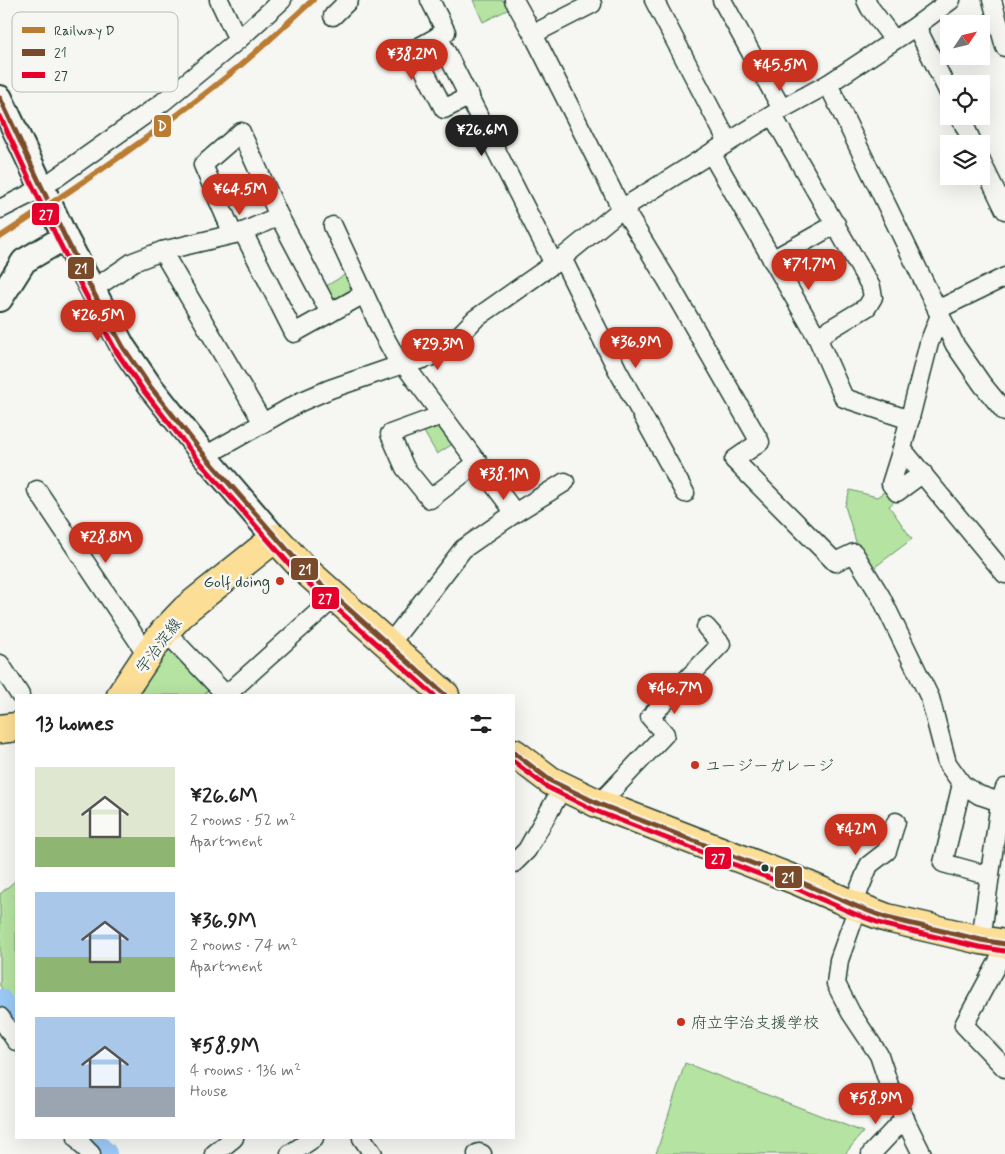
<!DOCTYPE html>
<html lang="en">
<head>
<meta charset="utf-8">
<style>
  :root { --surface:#fff; --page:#f6f6f6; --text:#222; --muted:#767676; --accent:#c8321e }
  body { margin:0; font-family:Mynerve,"Klee One",sans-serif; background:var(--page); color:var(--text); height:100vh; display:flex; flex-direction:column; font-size:19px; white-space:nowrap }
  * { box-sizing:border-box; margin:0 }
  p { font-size:16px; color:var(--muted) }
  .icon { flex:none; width:28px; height:28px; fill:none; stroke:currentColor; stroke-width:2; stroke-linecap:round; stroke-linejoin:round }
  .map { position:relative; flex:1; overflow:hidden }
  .drawer { position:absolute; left:15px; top:694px; width:500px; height:445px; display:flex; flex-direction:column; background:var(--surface); border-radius:0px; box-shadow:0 5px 20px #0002 }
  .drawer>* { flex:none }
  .needle { width:32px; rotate:55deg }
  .buttons { position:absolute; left:940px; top:15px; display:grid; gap:10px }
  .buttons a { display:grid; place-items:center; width:50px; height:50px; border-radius:0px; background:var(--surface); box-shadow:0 5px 20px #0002; font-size:25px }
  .price { position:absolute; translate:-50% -42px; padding:0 11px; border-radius:18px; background:var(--accent); color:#fff; font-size:16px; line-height:32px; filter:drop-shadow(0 1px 2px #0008) }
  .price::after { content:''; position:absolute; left:50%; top:30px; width:15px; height:11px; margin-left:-8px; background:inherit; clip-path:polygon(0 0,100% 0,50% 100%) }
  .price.selected { background:#222; color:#fff }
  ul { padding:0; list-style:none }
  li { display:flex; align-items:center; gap:15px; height:125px; padding:0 20px }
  li span { display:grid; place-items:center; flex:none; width:140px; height:100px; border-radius:0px; color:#555 }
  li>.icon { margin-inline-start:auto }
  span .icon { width:60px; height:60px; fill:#fffc; stroke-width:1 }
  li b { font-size:21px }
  h2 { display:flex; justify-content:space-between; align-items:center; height:60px; padding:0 20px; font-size:21px }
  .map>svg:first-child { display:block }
  .green { fill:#b5e3a1; stroke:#6a906a }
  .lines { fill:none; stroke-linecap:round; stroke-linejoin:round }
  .river { stroke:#9ccaf7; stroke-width:26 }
  .street-casing { stroke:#1f3d34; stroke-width:21 }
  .secondary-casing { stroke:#1f3d34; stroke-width:28 }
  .primary-casing { stroke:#1f3d34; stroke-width:31 }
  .street { stroke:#f6f6f2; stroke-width:18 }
  .secondary { stroke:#f6f6f2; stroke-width:24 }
  .primary { stroke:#fcde96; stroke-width:28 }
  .bus-1-casing { stroke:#f6f6f2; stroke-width:9 }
  .bus-2-casing { stroke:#f6f6f2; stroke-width:9 }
  .bus-1 { stroke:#7a4b2a; stroke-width:5 }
  .bus-2 { stroke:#e4002b; stroke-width:5 }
  .rail-1-casing { stroke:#f6f6f2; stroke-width:10 }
  .rail-1 { stroke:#ba7c31; stroke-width:6 }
  .poi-dot { fill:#c8321e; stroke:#f6f6f2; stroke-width:2 }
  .bus-dot { fill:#1f3d34; stroke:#f6f6f2; stroke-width:2 }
  .labels { text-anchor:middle; stroke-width:5; stroke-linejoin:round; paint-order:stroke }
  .poi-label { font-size:16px; fill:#1f3d34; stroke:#f6f6f2; text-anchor:start }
  .street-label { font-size:16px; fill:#1f3d34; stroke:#f6f6f2 }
  .key { fill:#f6f6f2; stroke:#b6beb9; stroke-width:1 }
  .key-label { font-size:14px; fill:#1f3d34 }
  .line-badge { stroke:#f6f6f2; stroke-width:2 }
  .badge-label { font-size:14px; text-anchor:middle; font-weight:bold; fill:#fff }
</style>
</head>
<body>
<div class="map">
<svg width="1005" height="1154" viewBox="0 0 1005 1154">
  <rect width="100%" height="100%" fill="#f6f6f2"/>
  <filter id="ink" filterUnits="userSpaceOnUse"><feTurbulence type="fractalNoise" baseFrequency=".02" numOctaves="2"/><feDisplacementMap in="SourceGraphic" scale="10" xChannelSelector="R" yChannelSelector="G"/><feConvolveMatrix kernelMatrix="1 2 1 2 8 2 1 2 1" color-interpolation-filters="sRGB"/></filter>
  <g filter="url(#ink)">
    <g class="green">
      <polygon points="473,0 507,0 511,8 483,22"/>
      <polygon points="348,273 358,295 332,308 321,289"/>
      <polygon points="441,424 456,442 437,454 421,427"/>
      <polygon points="850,490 877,497 887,490 895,501 889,506 912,539 871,570 857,545 845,506"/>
      <polygon points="169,646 211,686 204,695 141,695 146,680"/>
      <polygon points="16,880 16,1009 0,986 0,894"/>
      <polygon points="685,1063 863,1132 845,1154 656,1154"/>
    </g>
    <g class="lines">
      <g class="river">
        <polyline points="0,1002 16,1026"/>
        <polyline points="87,1138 104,1154"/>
      </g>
      <defs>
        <g id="street">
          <polyline points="219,0 238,40"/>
          <polyline points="430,0 446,32 414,50 444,109 470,96"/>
          <polyline points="514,0 533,34 617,200 623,208 667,280 760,442 734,460 835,562 854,553 881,597 930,698 947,763 962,784 979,795 1000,802"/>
          <polyline points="654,0 728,142"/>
          <polyline points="722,0 782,109"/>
          <polyline points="866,0 870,8 894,40"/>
          <polyline points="992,0 1005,47"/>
          <polyline points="333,16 349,0"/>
          <polyline points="916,26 949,93"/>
          <polyline points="533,34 592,4"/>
          <polyline points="438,36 554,264"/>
          <polyline points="828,84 940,315 955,345 982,384 1005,412"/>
          <polyline points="773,116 871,287 873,297 867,307 817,337"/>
          <polyline points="960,116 973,144"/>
          <polyline points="711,153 817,337 844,398 910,420"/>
          <polyline points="981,161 1005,210"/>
          <polyline points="0,209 42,188 163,102 238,40 282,0"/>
          <polyline points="333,226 382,332 400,365"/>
          <polyline points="243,232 294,333 364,294"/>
          <polyline points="233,234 203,165 241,132 279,216"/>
          <polyline points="162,251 263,423"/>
          <polyline points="562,258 617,369 685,493"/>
          <polyline points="772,260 836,224"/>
          <polyline points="92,290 133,262 162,251 243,232 279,216 330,313"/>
          <polyline points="937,310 1005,277"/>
          <polyline points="940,315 929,343 902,449 1005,574"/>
          <polyline points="403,363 515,513"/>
          <polyline points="442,415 390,434 405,468 430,499 478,462"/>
          <polyline points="902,449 891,484 897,492 923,473"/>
          <polyline points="205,456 300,402 330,389 400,365 430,357 452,343 475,319 562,258 623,208 782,109 828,84 916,26 951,0"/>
          <polyline points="37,490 148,656"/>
          <polyline points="165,631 226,695 335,597"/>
          <polyline points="389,645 463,549 515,513 565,482"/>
          <polyline points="0,664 20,695"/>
          <polyline points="962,784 943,863 990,876"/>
          <polyline points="599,804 665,734 650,717 721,644 706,627"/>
          <polyline points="514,863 527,850 532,841 563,787"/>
          <polyline points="853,905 869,865 887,851 896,822"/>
          <polyline points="858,907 839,960 836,984 851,1013 879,1055 891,1091 916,1142 922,1154"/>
          <polyline points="981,940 1000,802 1005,788"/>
          <polyline points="1005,945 999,960 964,1025 1005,1068"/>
          <polyline points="0,1017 16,1041"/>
          <polyline points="77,1138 84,1147 91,1154"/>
          <polyline points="362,1138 373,1154"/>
          <polyline points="214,1154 234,1138"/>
          <polyline points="290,1154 314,1138"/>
          <polyline points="477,1154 479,1153 482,1154"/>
          <polyline points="871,1154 905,1118"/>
        </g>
        <g id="secondary">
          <polyline points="0,98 65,237 123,347 149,385 205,456 275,538"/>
          <polyline points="0,299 24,261 65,237"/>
        </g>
        <g id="primary">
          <polyline points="121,695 157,641 165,631 186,609 275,538 304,569 445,695"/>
          <polyline points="0,729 16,727"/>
          <polyline points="514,753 551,781 599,804 798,881 858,907 887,918 981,940 1005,944"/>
        </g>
      </defs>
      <use href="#street" class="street-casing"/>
      <use href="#secondary" class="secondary-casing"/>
      <use href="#primary" class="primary-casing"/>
      <use href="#street" class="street"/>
      <use href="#secondary" class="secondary"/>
      <use href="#primary" class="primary"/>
      <defs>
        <g id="bus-1">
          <polyline points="0,98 65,237 92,290 123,347 149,385 205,456 304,569 445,695"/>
          <polyline points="514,753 551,781 599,804 798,881 858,907 887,918 981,940 1005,944"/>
        </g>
        <g id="bus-2">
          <polyline points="0,116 58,240 85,293 116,351 143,390 199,461 298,574 434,695"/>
          <polyline points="514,762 547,787 596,811 795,888 855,914 885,925 979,947 1004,951"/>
        </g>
      </defs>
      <use href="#bus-1" class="bus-1-casing"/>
      <use href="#bus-2" class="bus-2-casing"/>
      <use href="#bus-1" class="bus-1"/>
      <use href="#bus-2" class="bus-2"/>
      <defs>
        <path id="rail-1" d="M0,237C81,184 162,130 236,69C263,47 287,23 313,0"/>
      </defs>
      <use href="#rail-1" class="rail-1-casing"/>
      <use href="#rail-1" class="rail-1"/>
    </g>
  </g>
  <g class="poi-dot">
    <circle cx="280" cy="581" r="5"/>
    <circle cx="695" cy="765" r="5"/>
    <circle cx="681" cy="1022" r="5"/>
  </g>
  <circle class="bus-dot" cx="765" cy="868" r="4.5"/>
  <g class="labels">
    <g class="poi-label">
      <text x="270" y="587" text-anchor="end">Golf doing</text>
      <text x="705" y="771">ユージーガレージ</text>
      <text x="691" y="1028">府立宇治支援学校</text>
    </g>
    <g class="street-label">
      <text transform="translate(158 645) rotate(-53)" y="6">宇治淀線</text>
    </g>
  </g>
  <rect x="12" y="12" width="166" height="80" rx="8" class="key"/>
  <rect x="22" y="27" width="23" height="6" fill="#ba7c31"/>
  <rect x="22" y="49" width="23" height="7" fill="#7a4b2a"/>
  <rect x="22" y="72" width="23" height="6" fill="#e4002b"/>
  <g class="key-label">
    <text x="54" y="35">Railway D</text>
    <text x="54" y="57">21</text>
    <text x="54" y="80">27</text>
  </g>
  <g class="line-badge">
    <rect x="153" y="114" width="19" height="24" rx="5" fill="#ba7c31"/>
    <rect x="31" y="202" width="29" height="24" rx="5" fill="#e4002b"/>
    <rect x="67" y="256" width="28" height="24" rx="5" fill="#7a4b2a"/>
    <rect x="290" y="557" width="29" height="24" rx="5" fill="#7a4b2a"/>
    <rect x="311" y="586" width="29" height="24" rx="5" fill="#e4002b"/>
    <rect x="704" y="846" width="28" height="24" rx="5" fill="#e4002b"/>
    <rect x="774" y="865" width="29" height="24" rx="5" fill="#7a4b2a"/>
  </g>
  <g class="badge-label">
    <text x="162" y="131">D</text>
    <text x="46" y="219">27</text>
    <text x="81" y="273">21</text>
    <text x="305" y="574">21</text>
    <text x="325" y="603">27</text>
    <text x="718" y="863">27</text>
    <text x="788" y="882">21</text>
  </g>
</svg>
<div class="buttons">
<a><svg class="needle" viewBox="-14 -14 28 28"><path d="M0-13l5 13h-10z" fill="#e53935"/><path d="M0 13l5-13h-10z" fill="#767676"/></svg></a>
<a><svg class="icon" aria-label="locate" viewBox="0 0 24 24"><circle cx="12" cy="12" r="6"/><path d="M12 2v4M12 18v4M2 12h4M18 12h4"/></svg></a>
<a><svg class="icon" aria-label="layers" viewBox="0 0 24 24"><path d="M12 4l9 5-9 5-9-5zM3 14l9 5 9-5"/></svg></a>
</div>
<b class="price" style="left:412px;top:81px">¥38.2M</b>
<b class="price" style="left:780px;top:92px">¥45.5M</b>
<b class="price selected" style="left:482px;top:157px">¥26.6M</b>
<b class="price" style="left:240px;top:216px">¥64.5M</b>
<b class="price" style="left:809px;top:291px">¥71.7M</b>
<b class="price" style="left:98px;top:342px">¥26.5M</b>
<b class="price" style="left:636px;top:369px">¥36.9M</b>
<b class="price" style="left:438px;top:371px">¥29.3M</b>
<b class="price" style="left:504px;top:501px">¥38.1M</b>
<b class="price" style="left:106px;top:564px">¥28.8M</b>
<b class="price" style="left:675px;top:715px">¥46.7M</b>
<b class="price" style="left:856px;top:856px">¥42M</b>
<b class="price" style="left:876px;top:1125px">¥58.9M</b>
<section class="drawer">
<h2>13 homes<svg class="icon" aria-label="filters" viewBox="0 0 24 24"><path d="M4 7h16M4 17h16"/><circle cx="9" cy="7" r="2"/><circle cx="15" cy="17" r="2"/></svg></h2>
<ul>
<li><span style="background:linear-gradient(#dfe7d0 70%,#8fb573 0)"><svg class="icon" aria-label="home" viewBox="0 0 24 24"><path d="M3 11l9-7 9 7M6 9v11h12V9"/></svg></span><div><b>¥26.6M</b><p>2 rooms · 52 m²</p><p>Apartment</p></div></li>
<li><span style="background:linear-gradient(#a9c7e8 65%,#8fb573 0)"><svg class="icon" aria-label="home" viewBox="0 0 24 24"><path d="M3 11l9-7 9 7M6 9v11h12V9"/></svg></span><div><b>¥36.9M</b><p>2 rooms · 74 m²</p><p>Apartment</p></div></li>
<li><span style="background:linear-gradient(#a9c7e8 70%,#9aa5b1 0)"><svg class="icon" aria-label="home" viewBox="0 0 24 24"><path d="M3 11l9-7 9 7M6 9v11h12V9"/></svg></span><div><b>¥58.9M</b><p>4 rooms · 136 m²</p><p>House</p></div></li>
</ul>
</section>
</div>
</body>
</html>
